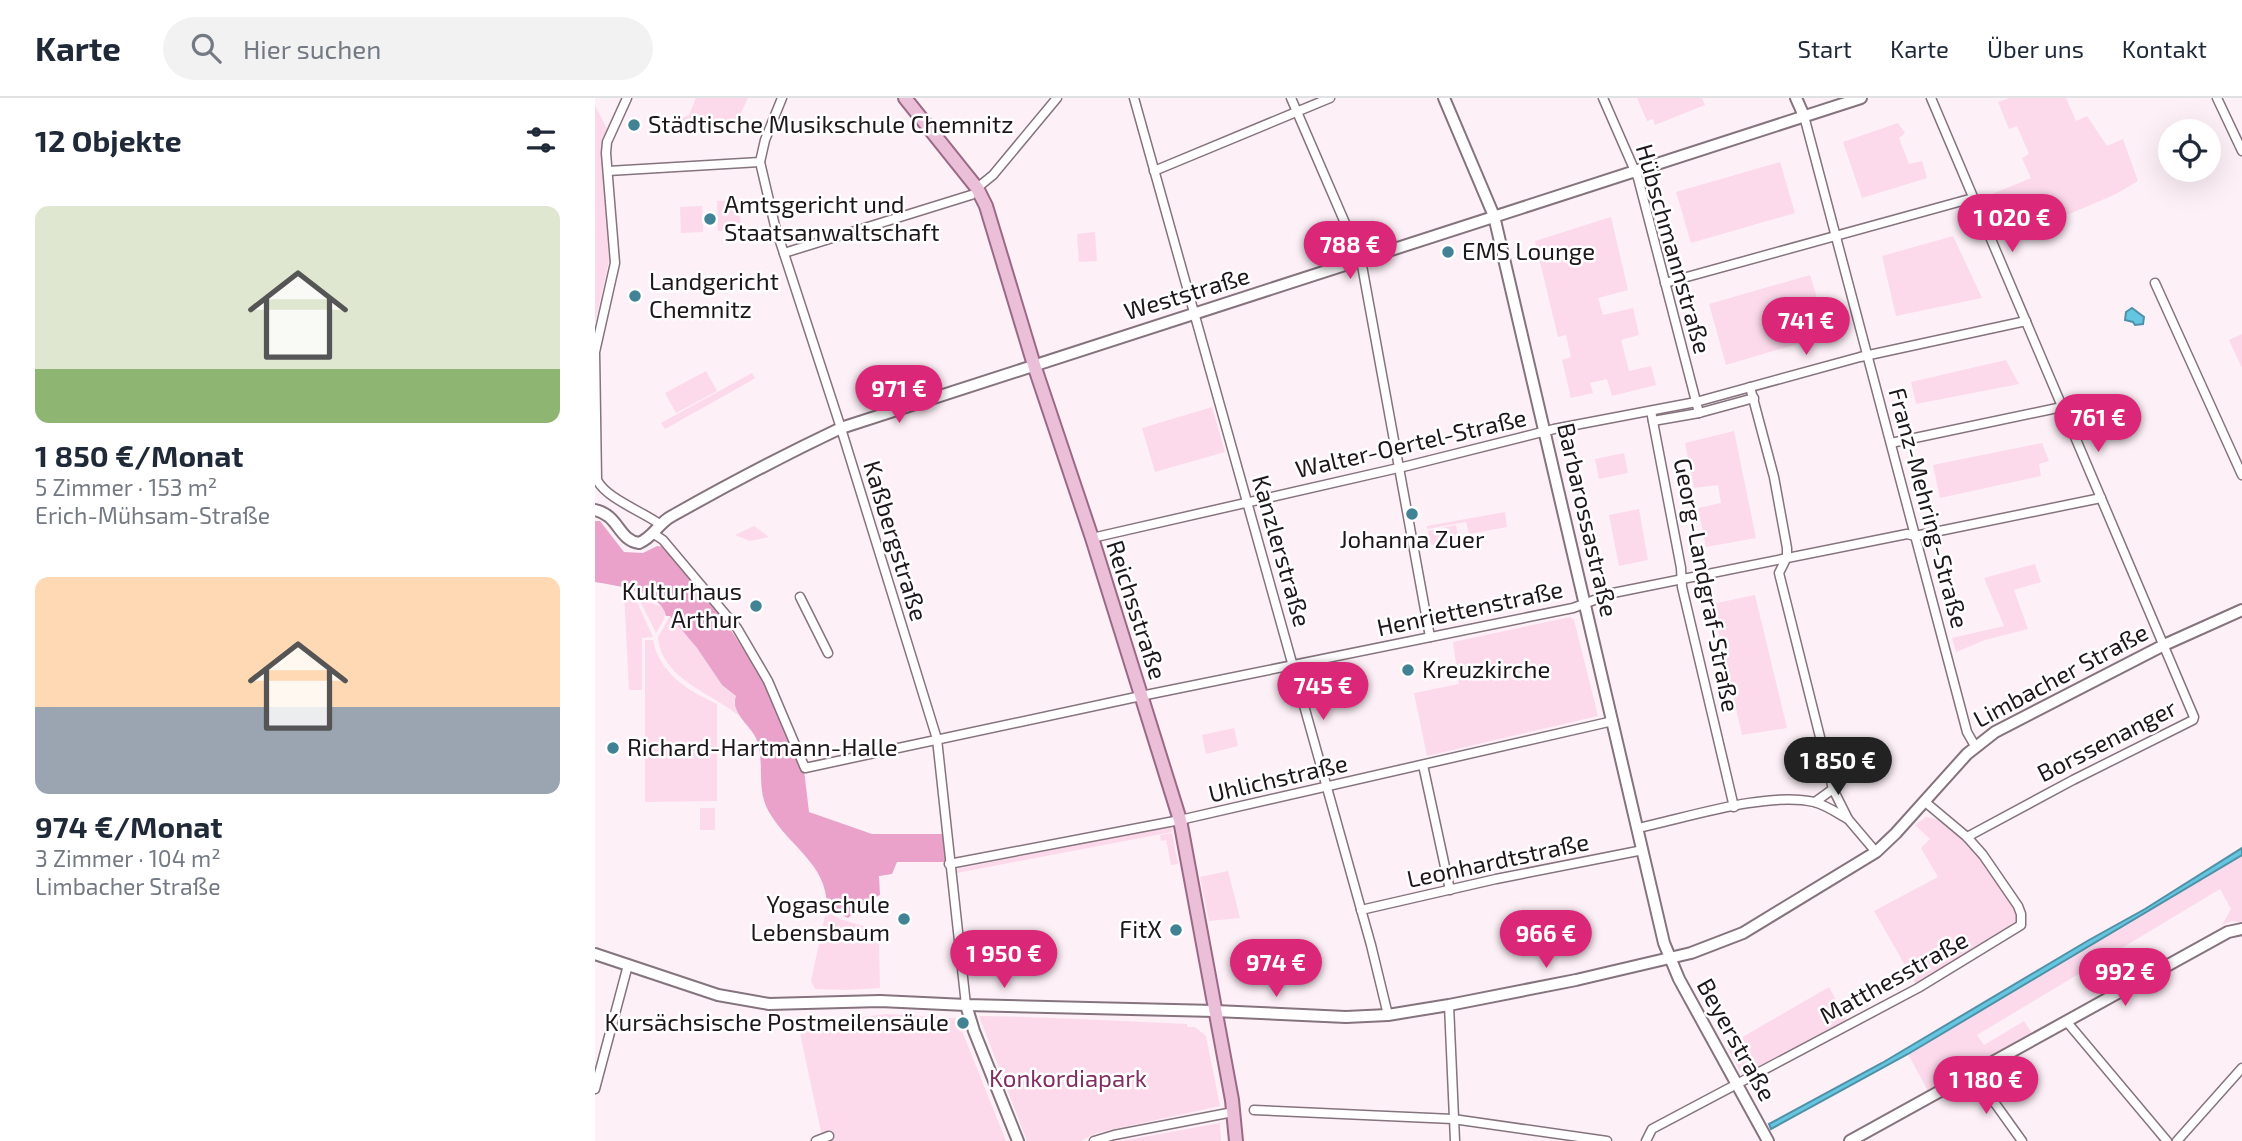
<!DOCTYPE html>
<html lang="de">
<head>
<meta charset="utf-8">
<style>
  :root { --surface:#fff; --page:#f2f2f3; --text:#1f2937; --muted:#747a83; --line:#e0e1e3; --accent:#db2777 }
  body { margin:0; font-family:"Exo 2",sans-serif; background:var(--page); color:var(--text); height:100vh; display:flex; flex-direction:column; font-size:26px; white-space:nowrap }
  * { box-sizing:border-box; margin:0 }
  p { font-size:23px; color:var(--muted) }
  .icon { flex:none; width:38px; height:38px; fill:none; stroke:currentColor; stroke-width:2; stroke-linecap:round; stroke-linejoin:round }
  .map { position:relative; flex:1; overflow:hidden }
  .details { display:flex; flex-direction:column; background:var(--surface); width:595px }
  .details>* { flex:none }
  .controls { position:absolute; left:1563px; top:21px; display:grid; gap:14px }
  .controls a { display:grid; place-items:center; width:63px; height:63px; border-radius:50%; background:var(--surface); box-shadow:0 7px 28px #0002; font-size:35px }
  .price { position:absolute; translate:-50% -60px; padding:0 16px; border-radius:24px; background:var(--accent); color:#fff; font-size:23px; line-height:46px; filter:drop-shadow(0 2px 4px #0008) }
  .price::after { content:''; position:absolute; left:50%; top:42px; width:21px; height:16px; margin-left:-10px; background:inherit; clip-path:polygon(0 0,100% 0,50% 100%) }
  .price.active { background:#222; color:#fff }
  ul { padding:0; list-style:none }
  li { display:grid; align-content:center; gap:14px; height:371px; padding:0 35px }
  li span { display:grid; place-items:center; height:217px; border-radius:14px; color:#555 }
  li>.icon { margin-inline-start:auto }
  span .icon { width:126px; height:126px; fill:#fffc; stroke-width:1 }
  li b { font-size:30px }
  h2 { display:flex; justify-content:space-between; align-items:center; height:84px; padding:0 35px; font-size:30px }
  header { display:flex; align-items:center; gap:42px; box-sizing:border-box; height:98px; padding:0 35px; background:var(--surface); border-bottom:2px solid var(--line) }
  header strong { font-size:33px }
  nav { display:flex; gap:38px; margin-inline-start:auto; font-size:24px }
  .search { width:490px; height:63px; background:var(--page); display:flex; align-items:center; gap:18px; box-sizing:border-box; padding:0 24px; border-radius:38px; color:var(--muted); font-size:26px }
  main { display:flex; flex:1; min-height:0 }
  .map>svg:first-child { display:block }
  .green { fill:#fcdaec }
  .forest { fill:#eaa2cb }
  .water { fill:#65c6e2; stroke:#4f91a6; stroke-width:2 }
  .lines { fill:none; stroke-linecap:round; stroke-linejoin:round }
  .street-casing { stroke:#85737d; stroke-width:11 }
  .secondary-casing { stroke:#85737d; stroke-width:14 }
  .primary-casing { stroke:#9b6985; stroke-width:16 }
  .street { stroke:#fff; stroke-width:8 }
  .secondary { stroke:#fff; stroke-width:10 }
  .primary { stroke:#ecbfd9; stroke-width:12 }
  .poi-dot { fill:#418295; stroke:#fff; stroke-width:2.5 }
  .labels { text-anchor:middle; stroke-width:5; stroke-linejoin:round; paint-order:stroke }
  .poi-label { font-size:24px; fill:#1d161a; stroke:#fff; text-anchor:start }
  .street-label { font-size:24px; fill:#1d161a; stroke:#fff }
  .park-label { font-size:24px; fill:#812f63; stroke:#fff }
</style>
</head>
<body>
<header>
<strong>Karte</strong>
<div class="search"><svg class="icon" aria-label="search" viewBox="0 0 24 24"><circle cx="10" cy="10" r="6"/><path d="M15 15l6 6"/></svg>Hier suchen</div>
<nav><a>Start</a><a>Karte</a><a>Über uns</a><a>Kontakt</a></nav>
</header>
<main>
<section class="details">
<h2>12 Objekte<svg class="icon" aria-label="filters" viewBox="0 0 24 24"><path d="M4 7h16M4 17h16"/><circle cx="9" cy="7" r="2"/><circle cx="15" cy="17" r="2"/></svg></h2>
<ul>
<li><span style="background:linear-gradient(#dfe7d0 75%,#8fb573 0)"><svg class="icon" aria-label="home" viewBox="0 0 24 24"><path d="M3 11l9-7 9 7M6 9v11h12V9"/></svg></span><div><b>1 850 €/Monat</b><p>5 Zimmer · 153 m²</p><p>Erich-Mühsam-Straße</p></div></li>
<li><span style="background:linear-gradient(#ffd9b3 60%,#9aa5b1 0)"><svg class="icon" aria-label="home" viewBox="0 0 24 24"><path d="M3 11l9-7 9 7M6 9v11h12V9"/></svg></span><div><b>974 €/Monat</b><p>3 Zimmer · 104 m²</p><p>Limbacher Straße</p></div></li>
</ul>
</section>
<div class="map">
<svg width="1647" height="1043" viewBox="0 0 1647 1043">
  <rect width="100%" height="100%" fill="#fdf0f7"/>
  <g class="green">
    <polygon points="101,0 153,0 141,25 119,29 79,31 79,23 94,17"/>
    <polygon points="1042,0 1107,0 1110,7 1060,27 1058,21 1052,23"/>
    <polygon points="1414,0 1471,0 1481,23 1492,18 1512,48 1528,41 1543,83 1521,96 1430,135 1422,115 1399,123 1390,99 1436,80 1427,60 1434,56 1422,28 1414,31 1403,4"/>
    <polygon points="0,7 12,31 6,43 14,163 0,225"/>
    <polygon points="1303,25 1310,35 1304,40 1314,66 1327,63 1332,80 1267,100 1248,44"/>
    <polygon points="1185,64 1200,115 1096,145 1081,94"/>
    <polygon points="144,102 146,132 123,133 122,103"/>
    <polygon points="107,108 108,134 86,135 85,109"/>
    <polygon points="1016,119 1033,192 1003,200 1008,217 1038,210 1044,237 1026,242 1034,273 1056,268 1061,287 1017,298 1012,281 995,285 998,295 976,300 967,262 976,259 971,237 963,239 940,143"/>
    <polygon points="500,134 502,163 484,164 482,136"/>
    <polygon points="1358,138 1387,200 1301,218 1287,158"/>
    <polygon points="1215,177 1233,237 1131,267 1114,206"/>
    <polygon points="1647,236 1647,270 1634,242"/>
    <polygon points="1411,262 1424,286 1321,306 1316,284"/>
    <polygon points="111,273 122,293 81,315 70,295"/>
    <polygon points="157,275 160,280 152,285 70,331 66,325"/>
    <polygon points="617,309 630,354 560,374 547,330"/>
    <polygon points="1139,333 1161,440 1111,449 1103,410 1126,405 1123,387 1099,390 1090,345"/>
    <polygon points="1447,345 1454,363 1444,366 1446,378 1345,400 1338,367"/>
    <polygon points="1029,355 1033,375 1004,381 1000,361"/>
    <polygon points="1044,411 1053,462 1024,468 1014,417"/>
    <polygon points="910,414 912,429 874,436 871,424 832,431 832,428"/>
    <polygon points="861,427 864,442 836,447 833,433"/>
    <polygon points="159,428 174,439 155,443 140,437"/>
    <polygon points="1440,466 1446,484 1419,492 1433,531 1390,542 1361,554 1357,540 1409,528 1389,480"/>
    <polygon points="29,496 42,504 58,539 47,540 47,592 34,592"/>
    <polygon points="1160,497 1192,630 1147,637 1117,506"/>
    <path d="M44,501L68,509C73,519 66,526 61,535Z"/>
    <path d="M75,518L102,550L127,587L142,598L139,604L143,617C116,595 66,580 63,539Z"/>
    <polygon points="975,519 979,522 1003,618 832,658 819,595 864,586 858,544"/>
    <path d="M50,542H58C64,575 93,593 122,606V703L50,704Z"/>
    <polygon points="639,630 643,648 611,656 607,637"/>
    <rect x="105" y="710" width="15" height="22"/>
    <path d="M1331,719C1379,725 1405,786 1427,822L1323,890L1279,813L1343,779L1326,750L1335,741L1320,727Z"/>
    <polygon points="576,727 577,734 362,775 362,771"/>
    <polygon points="577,735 583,766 576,767 571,742 566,743 565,737"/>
    <polygon points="1647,757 1647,824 1637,823 1627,827 1636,811 1625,791 1382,937 1389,947 1429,923 1437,935 1334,995 1313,956"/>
    <polygon points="633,773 645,820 614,823 605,779"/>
    <polygon points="231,813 245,821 287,834 284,843 285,890 252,892 220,891 216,883"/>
    <polygon points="1234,889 1255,928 1150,983 1132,948"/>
    <polygon points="292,916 360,920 363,923 411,1043 228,1043 203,926"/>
    <path d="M384,918C453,919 522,923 592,926V929H600L611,938L625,1008L501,1035L486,1043H432Z"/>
    <polygon points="625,1025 626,1043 526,1043"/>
  </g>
  <path class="forest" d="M0,423H5L29,454L48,455L62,448L71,449L124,514L170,584L209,672L214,714L277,736H348L352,764H302L297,776L284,778L285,797L272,803L253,820L232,809C232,765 194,749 174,714C160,690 171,665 161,640C154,626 135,614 141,598L127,587L102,550L75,518H71C66,493 22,488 0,484Z"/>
  <g class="water">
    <polygon points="1537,210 1549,219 1548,226 1540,227 1538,224 1530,222 1531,214"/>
    <polygon points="1647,750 1647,757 1313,956 1176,1031 1174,1026 1287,965 1494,842 1550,811"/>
  </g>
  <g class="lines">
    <defs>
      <g id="street">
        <path d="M32,0L12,44L11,55L20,165L0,254L2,382C12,401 47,413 66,427"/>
        <polyline points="187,0 170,42 165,64 180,128 244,324 342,641 371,907"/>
        <polyline points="539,0 776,847 793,917"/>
        <polyline points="696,0 766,162 835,539"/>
        <polyline points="1008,0 1043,80 1104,315"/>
        <polyline points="1336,0 1599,619 1598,622 1478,682 1372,739"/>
        <polyline points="1622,0 1647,53"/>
        <polyline points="1209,18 1372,634 1380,648"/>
        <polyline points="13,73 165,64"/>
        <polyline points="559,73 735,0"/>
        <polyline points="382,90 398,77 462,0"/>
        <polyline points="189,155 376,97"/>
        <polyline points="1070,185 1378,100"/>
        <polyline points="1560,185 1647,377"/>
        <polyline points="1155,289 1179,379 1192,450 1192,459 1184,475 1238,691 1253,721 1281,754"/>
        <polyline points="1056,313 1086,470 1087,489 1139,709"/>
        <polyline points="1058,323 1104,315 1159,300"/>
        <polyline points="1296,345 1467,309"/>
        <polyline points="59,436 68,442 142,530 173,583 210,670 546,598 978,510 1018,495 1312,436 1320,438 1506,400"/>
        <polyline points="497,440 812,368 959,331 1101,304 1265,259 1431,223"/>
        <polyline points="205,499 233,555"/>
        <polyline points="828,667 855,792"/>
        <polyline points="1220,704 1238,691"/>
        <path d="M1043,730C1091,720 1172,693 1219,704C1231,707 1242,715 1253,721"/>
        <polyline points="354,766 585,722 1018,623"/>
        <polyline points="766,812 901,781 1048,752"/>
        <polyline points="854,907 860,1043"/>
        <polyline points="1472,924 1572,1043"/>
        <polyline points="1379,976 1427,1043"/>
        <polyline points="0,991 33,867"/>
        <polyline points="659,1012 858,1021 1012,1043"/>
        <polyline points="221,1043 234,1038"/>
        <polyline points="499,1043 519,1037 638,1014"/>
        <polyline points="1051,1043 1057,1031 1323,890 1426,827 1426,816 1423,808 1388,757 1372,739 1329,703"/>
        <polyline points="1582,1043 1647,970"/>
      </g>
      <g id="secondary">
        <polyline points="849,0 899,118 1069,845 1084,881 1173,1043"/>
        <polyline points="1201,0 1209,18"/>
        <path d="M0,412C24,417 23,442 44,445C59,439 63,425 77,418C132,387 189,357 246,330L1266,0"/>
        <polyline points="0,856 123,897 174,906 285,903 371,907 620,913 751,919 793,917 854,907 981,882 1096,855 1148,835 1281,754 1301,735 1372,656 1400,634 1569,547 1647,512"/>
        <polyline points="371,907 379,933 423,1043"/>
        <polyline points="1255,1043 1633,834 1647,831"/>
      </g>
      <polyline id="primary" points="310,0 382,90 391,108 439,267 497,440 585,722 637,1002 641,1043"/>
    </defs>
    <use href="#street" class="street-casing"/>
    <use href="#secondary" class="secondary-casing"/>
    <use href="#primary" class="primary-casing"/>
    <use href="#street" class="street"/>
    <use href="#secondary" class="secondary"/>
    <use href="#primary" class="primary"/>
  </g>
  <g class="poi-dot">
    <circle cx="39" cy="27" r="7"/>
    <circle cx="115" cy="121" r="7"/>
    <circle cx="853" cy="154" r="7"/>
    <circle cx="40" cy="198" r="7"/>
    <circle cx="817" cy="416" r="7"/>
    <circle cx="161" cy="508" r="7"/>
    <circle cx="813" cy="572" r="7"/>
    <circle cx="18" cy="650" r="7"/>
    <circle cx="309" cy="821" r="7"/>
    <circle cx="581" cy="832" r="7"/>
    <circle cx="368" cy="925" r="7"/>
  </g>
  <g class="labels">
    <g class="poi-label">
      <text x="53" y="35">Städtische Musikschule Chemnitz</text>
      <text x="129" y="115">Amtsgericht und<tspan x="129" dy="28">Staatsanwaltschaft</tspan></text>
      <text x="867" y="162">EMS Lounge</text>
      <text x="54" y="192">Landgericht<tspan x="54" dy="28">Chemnitz</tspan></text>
      <text x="817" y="450" text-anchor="middle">Johanna Zuer</text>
      <text x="147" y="502" text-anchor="end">Kulturhaus<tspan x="147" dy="28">Arthur</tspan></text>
      <text x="827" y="580">Kreuzkirche</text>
      <text x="32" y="658">Richard-Hartmann-Halle</text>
      <text x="295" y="815" text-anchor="end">Yogaschule<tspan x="295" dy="28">Lebensbaum</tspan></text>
      <text x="567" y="840" text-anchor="end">FitX</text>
      <text x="354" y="933" text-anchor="end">Kursächsische Postmeilensäule</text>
    </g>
    <g class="street-label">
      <text transform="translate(1078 151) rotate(74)" y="8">Hübschmannstraße</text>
      <text transform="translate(592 196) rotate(-17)" y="8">Weststraße</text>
      <text transform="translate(816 346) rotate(-13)" y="8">Walter-Oertel-Straße</text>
      <text transform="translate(1333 410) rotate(75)" y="8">Franz-Mehring-Straße</text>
      <text transform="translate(992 422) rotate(77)" y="8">Barbarossastraße</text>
      <text transform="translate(300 443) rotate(73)" y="8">Kaßbergstraße</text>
      <text transform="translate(686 453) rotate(74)" y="8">Kanzlerstraße</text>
      <text transform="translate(1111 487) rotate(79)" y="8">Georg-Landgraf-Straße</text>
      <text transform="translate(875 511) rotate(-12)" y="8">Henriettenstraße</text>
      <text transform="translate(541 512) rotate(72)" y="8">Reichsstraße</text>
      <text transform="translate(1466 578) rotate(-28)" y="8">Limbacher Straße</text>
      <text transform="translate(1512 643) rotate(-27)" y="8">Borssenanger</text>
      <text transform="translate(683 681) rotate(-13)" y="8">Uhlichstraße</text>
      <text transform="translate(903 763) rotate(-12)" y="8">Leonhardtstraße</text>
      <text transform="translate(1299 880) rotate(-29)" y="8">Matthesstraße</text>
      <text transform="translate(1141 942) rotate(61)" y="8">Beyerstraße</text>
    </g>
    <g class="park-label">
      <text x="473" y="989">Konkordiapark</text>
    </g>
  </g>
</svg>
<div class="controls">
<a><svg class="icon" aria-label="locate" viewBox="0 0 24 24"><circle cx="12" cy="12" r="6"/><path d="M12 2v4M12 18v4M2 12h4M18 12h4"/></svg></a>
</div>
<b class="price" style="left:1417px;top:156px">1 020 €</b>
<b class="price" style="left:755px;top:183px">788 €</b>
<b class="price" style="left:1211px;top:259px">741 €</b>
<b class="price" style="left:304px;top:327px">971 €</b>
<b class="price" style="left:1503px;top:356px">761 €</b>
<b class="price" style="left:728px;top:624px">745 €</b>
<b class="price active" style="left:1243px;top:699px">1 850 €</b>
<b class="price" style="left:951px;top:872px">966 €</b>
<b class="price" style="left:409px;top:892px">1 950 €</b>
<b class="price" style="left:681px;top:901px">974 €</b>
<b class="price" style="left:1530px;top:910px">992 €</b>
<b class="price" style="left:1391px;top:1018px">1 180 €</b>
</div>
</main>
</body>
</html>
